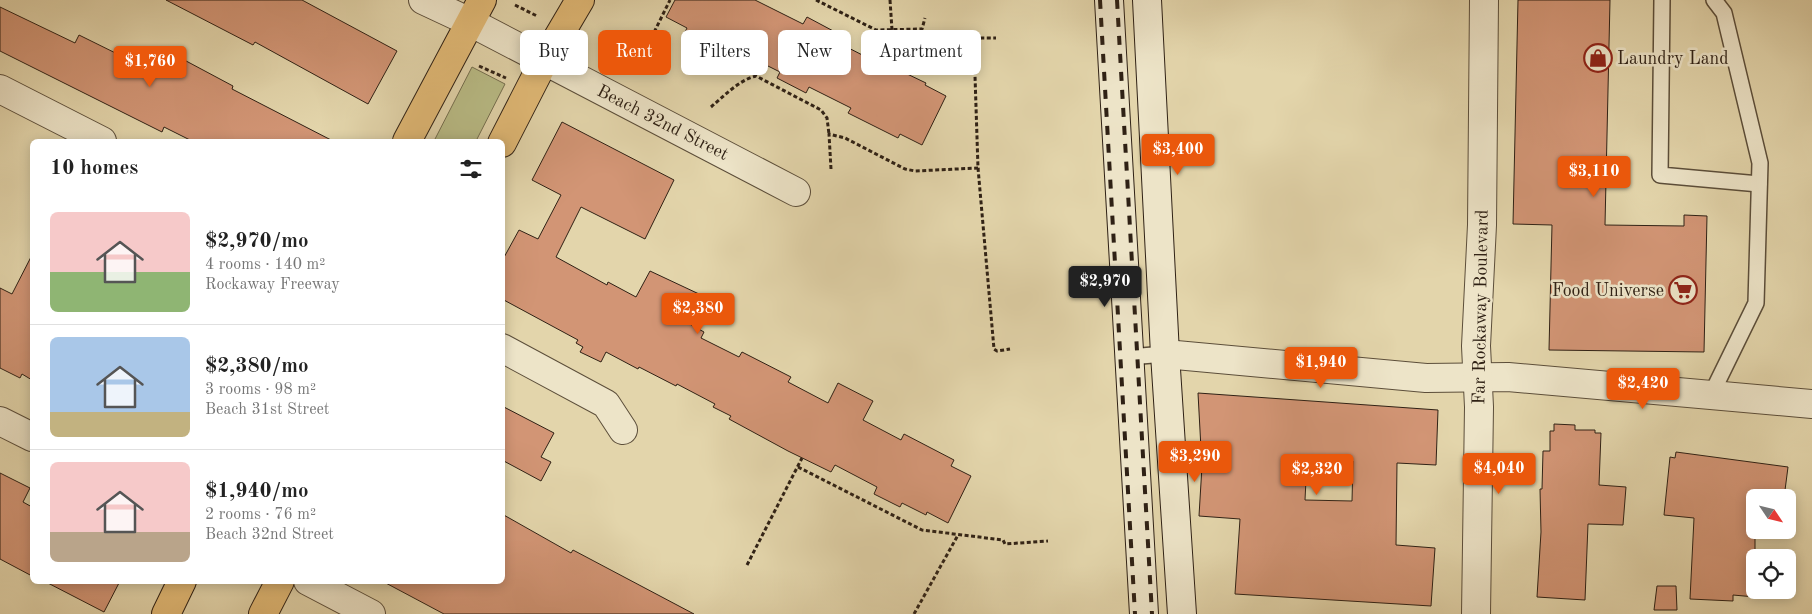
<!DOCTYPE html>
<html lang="en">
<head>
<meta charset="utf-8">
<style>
  :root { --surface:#fff; --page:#f2f2f2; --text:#222; --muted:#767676; --line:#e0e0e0; --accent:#ea580c }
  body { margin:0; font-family:"Old Standard TT",serif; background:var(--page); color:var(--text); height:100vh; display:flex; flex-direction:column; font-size:19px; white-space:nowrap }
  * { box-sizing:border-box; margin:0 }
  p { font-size:16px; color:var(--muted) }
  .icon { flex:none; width:28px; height:28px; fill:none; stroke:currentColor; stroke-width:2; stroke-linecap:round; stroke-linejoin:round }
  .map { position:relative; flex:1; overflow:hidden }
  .drawer { position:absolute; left:30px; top:139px; width:475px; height:445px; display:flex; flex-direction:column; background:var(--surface); border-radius:8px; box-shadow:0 2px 12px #0003 }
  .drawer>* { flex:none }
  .banner { position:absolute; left:520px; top:30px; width:475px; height:45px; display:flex; gap:10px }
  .needle { width:32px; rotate:125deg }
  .tools { position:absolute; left:1746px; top:489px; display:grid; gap:10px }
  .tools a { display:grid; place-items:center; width:50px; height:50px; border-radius:8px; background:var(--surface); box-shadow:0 2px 12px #0003; font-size:25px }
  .price { position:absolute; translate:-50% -42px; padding:0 11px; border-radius:5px; background:var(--accent); color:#fff; font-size:16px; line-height:32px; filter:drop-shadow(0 1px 2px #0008) }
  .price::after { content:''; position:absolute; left:50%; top:30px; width:15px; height:11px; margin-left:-8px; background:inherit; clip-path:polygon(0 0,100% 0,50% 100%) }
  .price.current { background:#222; color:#fff }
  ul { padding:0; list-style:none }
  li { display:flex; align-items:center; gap:15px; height:125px; padding:0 20px }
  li+li { border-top:1px solid var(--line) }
  li span { display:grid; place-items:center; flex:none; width:140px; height:100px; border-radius:8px; color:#555 }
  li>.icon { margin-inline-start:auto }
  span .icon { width:60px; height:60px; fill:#fffc; stroke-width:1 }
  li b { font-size:21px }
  h2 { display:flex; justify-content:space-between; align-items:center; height:60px; padding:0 20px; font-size:21px }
  .pill { padding:0 18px; border-radius:8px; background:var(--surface); box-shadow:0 2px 12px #0003; font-size:18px; line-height:45px }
  .pill.current { background:var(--accent); color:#fff }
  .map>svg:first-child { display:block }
  .green { fill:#b9bc86; stroke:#746e4e }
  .building { fill:#d29575; stroke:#2f2115; fill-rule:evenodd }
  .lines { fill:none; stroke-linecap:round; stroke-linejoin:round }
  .lane-casing { stroke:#5c4e3a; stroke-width:18 }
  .street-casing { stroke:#5c4e3a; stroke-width:30 }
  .secondary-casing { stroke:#2f2115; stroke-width:30 }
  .primary-casing { stroke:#2f2115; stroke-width:30 }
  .path { stroke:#2f2115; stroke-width:3; stroke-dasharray:4 2.5; stroke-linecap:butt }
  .lane { stroke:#ede4c8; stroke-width:15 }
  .street { stroke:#ede4c8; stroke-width:28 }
  .secondary { stroke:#ede4c8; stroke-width:28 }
  .primary { stroke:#e2ba76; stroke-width:28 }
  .rail { stroke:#2f2115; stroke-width:4; stroke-dasharray:9 9; stroke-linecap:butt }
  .labels { text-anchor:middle; stroke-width:5; stroke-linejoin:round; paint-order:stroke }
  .poi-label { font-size:18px; fill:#2f2115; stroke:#ede4c8; text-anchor:start }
  .street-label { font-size:18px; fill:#2f2115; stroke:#ede4c8 }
</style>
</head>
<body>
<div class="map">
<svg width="1812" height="614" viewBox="0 0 1812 614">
  <rect width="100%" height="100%" fill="#e3d5ab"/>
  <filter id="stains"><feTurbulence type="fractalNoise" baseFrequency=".004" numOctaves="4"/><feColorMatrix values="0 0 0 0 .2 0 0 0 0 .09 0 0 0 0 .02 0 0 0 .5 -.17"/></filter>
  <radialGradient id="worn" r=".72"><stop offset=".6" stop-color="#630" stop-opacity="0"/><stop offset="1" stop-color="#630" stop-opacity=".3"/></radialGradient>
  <polygon class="green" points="472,67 505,84 476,141 434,141"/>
  <g class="building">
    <polygon points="166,0 302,0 397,51 368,104 255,42 253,45"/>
    <polygon points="675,0 755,0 803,24 807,17 837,33 833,40 874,61 877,55 905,69 903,72 926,83 925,85 946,96 922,145 900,134 898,138 848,113 851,108 809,87 806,93 777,78 780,72 738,51 735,57 685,32 687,28 666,17"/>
    <polygon points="1518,0 1610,0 1605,225 1684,226 1684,215 1707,216 1704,352 1549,350 1552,225 1513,224"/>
    <polygon points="0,7 75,43 79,35 162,76 173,54 233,86 232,89 333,141 192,141 164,127 162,132 0,51"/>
    <polygon points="562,122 674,180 645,239 581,207 556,257 607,285 608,282 636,297 650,271 699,294 686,322 704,332 701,338 739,357 742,352 791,377 788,382 828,403 838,383 873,401 863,420 901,440 904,434 954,460 951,466 971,476 948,523 927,512 926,515 902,503 900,507 874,494 877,487 835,465 831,472 788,451 729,419 731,416 713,407 715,404 677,384 676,386 639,367 638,369 606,352 601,362 580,352 583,347 576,343 578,340 502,299 502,261 519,230 538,239 561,195 532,180"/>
    <polygon points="32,255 32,380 22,374 20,378 0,368 0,288 12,294"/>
    <path d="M1198,393L1438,410L1436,465L1397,463L1396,545L1435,548L1431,606L1235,594L1240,519L1199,516L1203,449H1201ZM1307,459L1353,461L1352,501L1305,500Z"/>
    <polygon points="502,406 554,433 541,457 551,462 541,481 502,460"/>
    <polygon points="1554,424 1575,425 1575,430 1595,430 1595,433 1601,433 1599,485 1626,487 1623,525 1588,524 1585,600 1537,597 1541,532 1540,489 1542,489 1543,451 1550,451 1550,431 1554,431"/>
    <polygon points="1676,452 1788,467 1784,498 1755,498 1755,530 1777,530 1776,537 1755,534 1755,597 1733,595 1733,601 1690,599 1694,518 1664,515 1670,457 1675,458"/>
    <polygon points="0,473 30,488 23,502 32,507 32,576 0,559"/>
    <polygon points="502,514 571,553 573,550 694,614 444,614 382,581 502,581"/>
    <polygon points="44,581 120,581 104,612"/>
    <polygon points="1657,586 1676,586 1677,610 1654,610"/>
  </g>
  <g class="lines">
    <defs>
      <g id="lane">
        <polyline points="1662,0 1660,175 1759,184"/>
        <polyline points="1129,357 1165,354"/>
        <polyline points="1711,395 1756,303 1760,163 1724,13 1714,0"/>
      </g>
      <g id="street">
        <polyline points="423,0 470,22 796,192"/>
        <polyline points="0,89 102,141"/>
        <polyline points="502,348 606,404 623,430"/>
        <polyline points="1165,354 1426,378 1508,377 1812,404"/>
        <polyline points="0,421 32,437"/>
        <polyline points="308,581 371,614"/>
        <polyline points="1476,614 1479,407 1476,346 1482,225 1484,0"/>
      </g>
      <g id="secondary">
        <polyline points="1109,0 1144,614"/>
        <polyline points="1147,0 1165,354 1182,614"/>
      </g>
      <g id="primary">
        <polyline points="407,141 482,0"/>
        <polyline points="502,143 544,61 580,0"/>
        <polyline points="166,614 182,581"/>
        <polyline points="263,614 280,581"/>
      </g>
    </defs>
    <use href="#lane" class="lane-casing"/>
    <use href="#street" class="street-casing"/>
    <use href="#secondary" class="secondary-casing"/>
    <use href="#primary" class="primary-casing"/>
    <g class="path">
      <polyline points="816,0 876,30 922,29 925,18"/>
      <polyline points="890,0 892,30"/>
      <polyline points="515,5 537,16"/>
      <polyline points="479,66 506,78"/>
      <polyline points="637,67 670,0"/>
      <path d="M711,107C724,96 739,80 756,76L821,110L827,118L829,134"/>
      <polyline points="978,168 994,349 997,351 1010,349"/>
      <polyline points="831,169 829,134 845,138 905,169 915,171 978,168 974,45 976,41 981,38 996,38"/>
      <polyline points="798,467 922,530 1003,540 1005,544 1048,541"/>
      <polyline points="747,565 802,458"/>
      <polyline points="914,614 958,535"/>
    </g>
    <use href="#lane" class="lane"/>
    <use href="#street" class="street"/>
    <use href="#secondary" class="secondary"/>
    <use href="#primary" class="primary"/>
    <g class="rail">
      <polyline points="1100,0 1135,614"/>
      <polyline points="1117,0 1152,614"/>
    </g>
  </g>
  <defs>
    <symbol id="shop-ring" viewBox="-11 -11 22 22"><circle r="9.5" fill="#ede4c8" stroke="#8f2418" stroke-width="1.5"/><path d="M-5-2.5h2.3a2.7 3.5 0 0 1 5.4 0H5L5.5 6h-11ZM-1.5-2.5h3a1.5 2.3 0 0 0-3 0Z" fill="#8f2418"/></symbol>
    <symbol id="supermarket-ring" viewBox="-11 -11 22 22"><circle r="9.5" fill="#ede4c8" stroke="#8f2418" stroke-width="1.5"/><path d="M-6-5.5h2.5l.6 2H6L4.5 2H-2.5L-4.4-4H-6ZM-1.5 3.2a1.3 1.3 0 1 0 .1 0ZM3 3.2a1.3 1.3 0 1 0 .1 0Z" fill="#8f2418"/></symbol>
  </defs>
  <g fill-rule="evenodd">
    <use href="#shop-ring" x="1582" y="42" width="32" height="32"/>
    <use href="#supermarket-ring" x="1667" y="274" width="32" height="32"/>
  </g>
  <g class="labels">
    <g class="poi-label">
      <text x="1617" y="64">Laundry Land</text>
      <text x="1664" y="296" text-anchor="end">Food Universe</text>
    </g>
    <g class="street-label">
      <text transform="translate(663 122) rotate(27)" y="6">Beach 32nd Street</text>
      <text transform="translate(1480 307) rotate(-89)" y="6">Far Rockaway Boulevard</text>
    </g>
  </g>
  <rect width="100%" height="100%" filter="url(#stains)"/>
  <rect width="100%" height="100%" fill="url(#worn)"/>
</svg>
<div class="tools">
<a><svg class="needle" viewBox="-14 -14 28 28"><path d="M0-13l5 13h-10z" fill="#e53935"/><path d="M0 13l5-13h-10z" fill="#767676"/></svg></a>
<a><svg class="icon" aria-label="locate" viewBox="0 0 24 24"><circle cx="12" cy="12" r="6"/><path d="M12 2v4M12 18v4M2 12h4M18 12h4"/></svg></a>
</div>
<b class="price" style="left:150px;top:88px">$1,760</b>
<b class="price" style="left:1178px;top:176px">$3,400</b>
<b class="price" style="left:1594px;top:198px">$3,110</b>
<b class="price current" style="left:1105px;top:308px">$2,970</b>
<b class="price" style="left:698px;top:335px">$2,380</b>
<b class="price" style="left:1321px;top:389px">$1,940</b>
<b class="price" style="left:1643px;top:410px">$2,420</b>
<b class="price" style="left:1195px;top:483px">$3,290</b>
<b class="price" style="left:1499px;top:495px">$4,040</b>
<b class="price" style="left:1317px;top:496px">$2,320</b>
<div class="banner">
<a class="pill">Buy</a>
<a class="pill current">Rent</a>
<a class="pill">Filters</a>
<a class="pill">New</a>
<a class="pill">Apartment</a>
</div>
<section class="drawer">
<h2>10 homes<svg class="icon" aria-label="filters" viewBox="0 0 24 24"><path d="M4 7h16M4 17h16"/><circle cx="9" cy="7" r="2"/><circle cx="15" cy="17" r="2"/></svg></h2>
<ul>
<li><span style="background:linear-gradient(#f6c9c9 60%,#8fb573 0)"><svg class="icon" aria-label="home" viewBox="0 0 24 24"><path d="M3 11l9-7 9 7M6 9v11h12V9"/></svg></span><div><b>$2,970/mo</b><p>4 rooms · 140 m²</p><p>Rockaway Freeway</p></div></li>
<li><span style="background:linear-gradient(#a9c7e8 75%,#c2b280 0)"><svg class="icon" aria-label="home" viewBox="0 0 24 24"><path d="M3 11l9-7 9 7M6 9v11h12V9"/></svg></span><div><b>$2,380/mo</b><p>3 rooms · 98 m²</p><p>Beach 31st Street</p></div></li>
<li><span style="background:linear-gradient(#f6c9c9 70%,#b9a48a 0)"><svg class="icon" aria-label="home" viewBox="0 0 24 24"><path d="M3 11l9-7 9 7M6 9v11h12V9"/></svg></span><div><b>$1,940/mo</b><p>2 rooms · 76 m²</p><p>Beach 32nd Street</p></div></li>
</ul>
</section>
</div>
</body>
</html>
